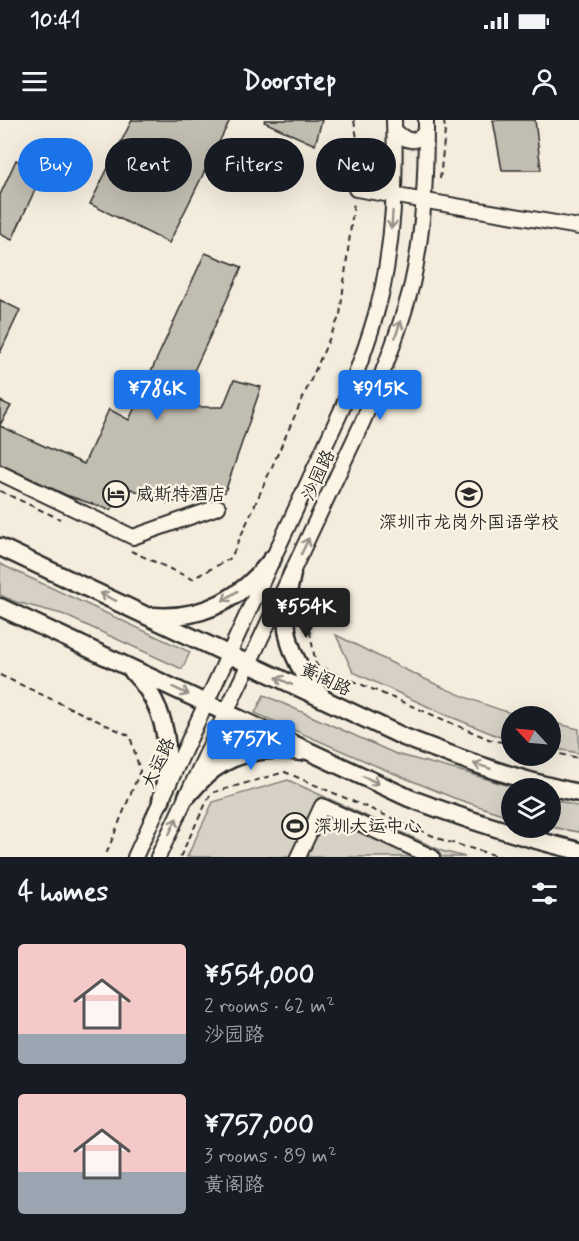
<!DOCTYPE html>
<html lang="en">
<head>
<meta charset="utf-8">
<style>
  :root { --surface:#171b24; --page:#20242c; --text:#f1f3f6; --muted:#9ea1a6; --accent:#1a73e8 }
  body { margin:0; font-family:Mynerve,"LXGW WenKai TC",sans-serif; background:var(--page); color:var(--text); height:100vh; display:flex; flex-direction:column; font-size:22px; white-space:nowrap }
  * { box-sizing:border-box; margin:0 }
  p { font-size:20px; color:var(--muted) }
  .icon { flex:none; width:33px; height:33px; fill:none; stroke:currentColor; stroke-width:2; stroke-linecap:round; stroke-linejoin:round }
  .map { position:relative; height:737px; overflow:hidden }
  .sheet { display:flex; flex-direction:column; background:var(--surface); flex:1 }
  .sheet>* { flex:none }
  .banner { position:absolute; left:18px; top:18px; width:543px; height:54px; display:flex; gap:12px }
  .needle { width:39px; rotate:296deg }
  .controls { position:absolute; left:501px; top:586px; display:grid; gap:12px }
  .controls a { display:grid; place-items:center; width:60px; height:60px; border-radius:50%; background:var(--surface); box-shadow:0 6px 24px #0002; font-size:30px }
  .price { position:absolute; translate:-50% -51px; padding:0 14px; border-radius:6px; background:var(--accent); color:#fff; font-size:20px; line-height:39px; filter:drop-shadow(0 2px 3px #0008) }
  .price::after { content:''; position:absolute; left:50%; top:36px; width:18px; height:14px; margin-left:-9px; background:inherit; clip-path:polygon(0 0,100% 0,50% 100%) }
  .price.active { background:#222; color:#fff }
  ul { padding:0; list-style:none }
  li { display:flex; align-items:center; gap:18px; height:150px; padding:0 18px }
  li span { display:grid; place-items:center; flex:none; width:168px; height:120px; border-radius:6px; color:#555 }
  li>.icon { margin-inline-start:auto }
  span .icon { width:72px; height:72px; fill:#fffc; stroke-width:1 }
  li b { font-size:26px }
  h2 { display:flex; justify-content:space-between; align-items:center; height:72px; padding:0 18px; font-size:26px }
  .chip { padding:0 21px; border-radius:27px; background:var(--surface); box-shadow:0 6px 24px #0002; font-size:21px; line-height:54px }
  .chip.active { background:var(--accent); color:#fff }
  .status { display:flex; justify-content:space-between; align-items:center; height:42px; padding:0 30px; background:var(--surface); direction:ltr }
  .status svg { height:16px; fill:currentColor }
  header { display:flex; justify-content:space-between; align-items:center; height:78px; padding:0 18px; background:var(--surface); font-size:27px; font-weight:700 }
  .map>svg:first-child { display:block }
  .green { fill:#d6d1c4; stroke:#807e78; stroke-width:1.5 }
  .building { fill:#c2bdb1; stroke:#2b2b2b; stroke-width:1.5 }
  .lines { fill:none; stroke-linecap:round; stroke-linejoin:round }
  .minor-casing { stroke:#2b2b2b; stroke-width:18 }
  .major-casing { stroke:#2b2b2b; stroke-width:21 }
  .path { stroke:#2b2b2b; stroke-width:2; stroke-dasharray:6 4.5; stroke-linecap:butt }
  .minor { stroke:#fcf5e5; stroke-width:14 }
  .major { stroke:#fcf5e5; stroke-width:16 }
  .oneway { stroke:#949088 }
  .labels { text-anchor:middle; stroke-width:4.5; stroke-linejoin:round; paint-order:stroke }
  .street-label { font-size:18px; fill:#2b2b2b; stroke:#fcf5e5 }
  .poi-label { font-size:18px; fill:#2b2b2b; stroke:#fcf5e5; text-anchor:start }
</style>
</head>
<body>
<div class="status"><b>10:41</b><svg viewBox="0 0 49 12"><path d="M0 12V9h3v3zM5 12V6h3v6zM10 12V3h3v9zM15 12V0h3v12zM26 1h20v11H26zM47 4h2v5h-2z"/></svg></div>
<header><svg class="icon" aria-label="menu" viewBox="0 0 24 24"><path d="M4 6h16M4 12h16M4 18h16"/></svg>Doorstep<svg class="icon" aria-label="person" viewBox="0 0 24 24"><circle cx="12" cy="8" r="4"/><path d="M4 21q1-7 8-7t8 7"/></svg></header>
<div class="map">
<svg width="579" height="737" viewBox="0 0 579 737">
  <rect width="100%" height="100%" fill="#f4edde"/>
  <filter id="ink" filterUnits="userSpaceOnUse"><feTurbulence type="fractalNoise" baseFrequency=".0167" numOctaves="2"/><feDisplacementMap in="SourceGraphic" scale="12" xChannelSelector="R" yChannelSelector="G"/><feConvolveMatrix kernelMatrix="1 2 1 2 8 2 1 2 1" color-interpolation-filters="sRGB"/></filter>
  <g filter="url(#ink)">
    <g class="green">
      <polygon points="0,444 190,532 182,549 62,494 16,482 0,475"/>
      <path d="M336,515C395,544 463,582 526,597H512L511,620L500,617L444,594L353,552Z"/>
      <polygon points="264,575 396,634 464,652 519,669 512,669 511,697 454,678 388,651 255,593"/>
      <polygon points="551,602 579,609 579,633 551,628"/>
      <polygon points="288,660 442,731 465,737 187,737 213,682"/>
      <polygon points="551,678 579,687 579,712 551,707"/>
    </g>
    <g class="building">
      <polygon points="132,0 230,0 169,123 90,84"/>
      <polygon points="265,0 322,0 315,25 264,2"/>
      <polygon points="493,0 535,0 541,50 502,50"/>
      <polygon points="16,40 43,52 12,120 0,114 0,75"/>
      <polygon points="205,133 242,147 181,279 199,287 223,287 234,260 261,267 225,372 167,383 131,369 110,390 66,375 0,344 0,306 84,344 109,289 129,300"/>
      <polygon points="0,180 20,190 0,233"/>
      <polygon points="0,281 11,286 0,305"/>
    </g>
    <g class="lines">
      <defs>
        <g id="minor">
          <path d="M395,11C407,22 416,25 426,10"/>
          <polyline points="356,69 579,107"/>
          <polyline points="0,353 133,417 218,387"/>
          <path d="M135,737L342,289C358,249 374,208 383,166C394,111 396,55 394,0"/>
          <path d="M158,737L363,301C382,256 400,211 412,164C424,110 426,54 426,0"/>
          <polyline points="298,737 322,686 432,737"/>
        </g>
        <g id="major">
          <path d="M0,427L404,617C461,639 519,661 579,673"/>
          <path d="M292,454C284,487 282,513 299,545C304,557 311,566 321,575"/>
          <path d="M0,487L409,678C465,699 520,717 579,731"/>
          <path d="M153,496C204,500 243,477 273,438"/>
          <path d="M133,552C159,578 169,612 167,649C166,660 163,671 161,681"/>
          <path d="M187,676C195,667 203,657 214,649C237,632 271,626 300,632"/>
        </g>
      </defs>
      <use href="#minor" class="minor-casing"/>
      <use href="#major" class="major-casing"/>
      <g class="path">
        <polyline points="354,0 360,37 357,56"/>
        <polyline points="440,59 445,11 444,0"/>
        <polyline points="388,281 395,264"/>
        <polyline points="0,371 60,399"/>
        <polyline points="131,431 192,459 231,438 340,195 354,82"/>
        <polyline points="304,480 316,545 491,620 512,624"/>
        <polyline points="0,555 130,616 140,651 105,737"/>
        <polyline points="550,632 579,638"/>
        <polyline points="180,737 211,673 285,652 445,721 501,737"/>
      </g>
      <use href="#minor" class="minor"/>
      <use href="#major" class="major"/>
    </g>
    <defs><path id="oneway-shaft" d="M-6 0H5M1.5-3L5.5 0L1.5 3" fill="none" stroke-width="1.6" stroke-linecap="round" stroke-linejoin="round" transform="scale(1.5)"/></defs>
    <g class="oneway">
      <use href="#oneway-shaft" transform="translate(392 100) rotate(94)"/>
      <use href="#oneway-shaft" transform="translate(398 209) rotate(-72)"/>
      <use href="#oneway-shaft" transform="translate(305 426) rotate(-65)"/>
      <use href="#oneway-shaft" transform="translate(230 476) rotate(146)"/>
      <use href="#oneway-shaft" transform="translate(108 477) rotate(-155)"/>
      <use href="#oneway-shaft" transform="translate(284 561) rotate(-155)"/>
      <use href="#oneway-shaft" transform="translate(181 571) rotate(25)"/>
      <use href="#oneway-shaft" transform="translate(482 646) rotate(-162)"/>
      <use href="#oneway-shaft" transform="translate(371 660) rotate(25)"/>
      <use href="#oneway-shaft" transform="translate(173 706) rotate(-65)"/>
    </g>
  </g>
  <defs>
    <symbol id="hotel-ring" viewBox="-11 -11 22 22"><circle r="9.5" fill="#fcf5e5" stroke="#2b2b2b" stroke-width="1.5"/><path d="M-6-4.5h1.5V1H6V5H4.5V3h-9V5H-6ZM-4 0a1.8 1.8 0 1 1 3.6 0ZM.5 0V-2.5h3Q6-2.5 6 0Z" fill="#2b2b2b"/></symbol>
    <symbol id="school-ring" viewBox="-11 -11 22 22"><circle r="9.5" fill="#fcf5e5" stroke="#2b2b2b" stroke-width="1.5"/><path d="M0-5L7-2L0 1L-7-2ZM-4 1L0 2.5L4 1V4Q0 6-4 4Z" fill="#2b2b2b"/></symbol>
    <symbol id="stadium-ring" viewBox="-11 -11 22 22"><circle r="9.5" fill="#fcf5e5" stroke="#2b2b2b" stroke-width="1.5"/><path d="M0-5a6.5 5 0 1 0 0 10a6.5 5 0 1 0 0-10ZM-3.5-1.8h7v3.6h-7Z" fill="#2b2b2b"/></symbol>
  </defs>
  <g fill-rule="evenodd">
    <use href="#hotel-ring" x="101" y="359" width="30" height="30"/>
    <use href="#school-ring" x="454" y="359" width="30" height="30"/>
    <use href="#stadium-ring" x="280" y="691" width="30" height="30"/>
  </g>
  <g class="labels">
    <g class="street-label">
      <text transform="translate(318 355) rotate(-65)" y="6">沙园路</text>
      <text transform="translate(326 559) rotate(25)" y="6">黄阁路</text>
      <text transform="translate(158 643) rotate(-65)" y="6">大运路</text>
    </g>
    <g class="poi-label">
      <text x="136" y="380">威斯特酒店</text>
      <text x="469" y="408" text-anchor="middle">深圳市龙岗外国语学校</text>
      <text x="314" y="712">深圳大运中心</text>
    </g>
  </g>
</svg>
<div class="controls">
<a><svg class="needle" viewBox="-14 -14 28 28"><path d="M0-13l5 13h-10z" fill="#e53935"/><path d="M0 13l5-13h-10z" fill="#9ea1a6"/></svg></a>
<a><svg class="icon" aria-label="layers" viewBox="0 0 24 24"><path d="M12 4l9 5-9 5-9-5zM3 14l9 5 9-5"/></svg></a>
</div>
<b class="price" style="left:157px;top:301px">¥786K</b>
<b class="price" style="left:380px;top:301px">¥915K</b>
<b class="price active" style="left:306px;top:519px">¥554K</b>
<b class="price" style="left:251px;top:651px">¥757K</b>
<div class="banner">
<a class="chip active">Buy</a>
<a class="chip">Rent</a>
<a class="chip">Filters</a>
<a class="chip">New</a>
</div>
</div>
<section class="sheet">
<h2>4 homes<svg class="icon" aria-label="filters" viewBox="0 0 24 24"><path d="M4 7h16M4 17h16"/><circle cx="9" cy="7" r="2"/><circle cx="15" cy="17" r="2"/></svg></h2>
<ul>
<li><span style="background:linear-gradient(#f6c9c9 75%,#9aa5b1 0)"><svg class="icon" aria-label="home" viewBox="0 0 24 24"><path d="M3 11l9-7 9 7M6 9v11h12V9"/></svg></span><div><b>¥554,000</b><p>2 rooms · 62 m²</p><p>沙园路</p></div></li>
<li><span style="background:linear-gradient(#f6c9c9 65%,#9aa5b1 0)"><svg class="icon" aria-label="home" viewBox="0 0 24 24"><path d="M3 11l9-7 9 7M6 9v11h12V9"/></svg></span><div><b>¥757,000</b><p>3 rooms · 89 m²</p><p>黄阁路</p></div></li>
</ul>
</section>
</body>
</html>
